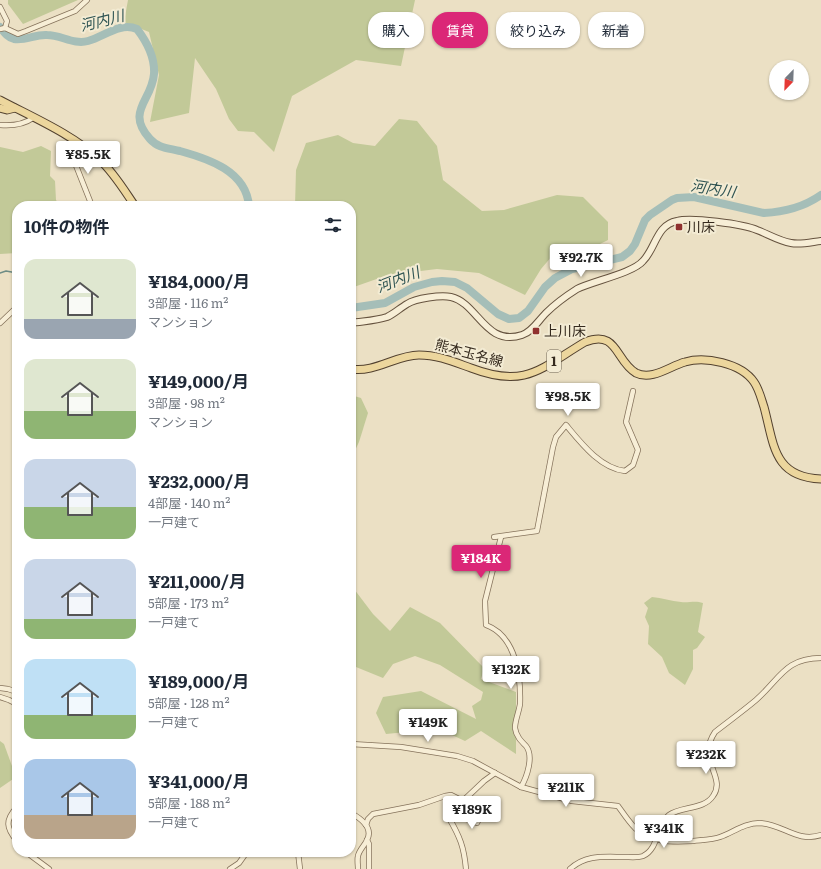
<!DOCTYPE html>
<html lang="ja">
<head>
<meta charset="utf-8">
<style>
  :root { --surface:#fff; --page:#f2f2f3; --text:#1f2937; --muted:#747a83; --accent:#db2777 }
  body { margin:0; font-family:Literata,"Noto Sans JP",serif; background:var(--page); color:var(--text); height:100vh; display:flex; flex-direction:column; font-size:15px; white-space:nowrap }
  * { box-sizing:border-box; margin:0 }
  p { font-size:13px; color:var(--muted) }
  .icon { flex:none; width:22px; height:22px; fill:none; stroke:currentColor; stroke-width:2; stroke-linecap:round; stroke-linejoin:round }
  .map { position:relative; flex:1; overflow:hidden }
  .panel { position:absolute; left:12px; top:201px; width:344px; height:656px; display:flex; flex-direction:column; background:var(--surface); border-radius:16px; box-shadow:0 1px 3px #0004 }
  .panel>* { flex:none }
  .banner { position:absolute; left:368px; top:12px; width:380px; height:36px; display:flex; gap:8px }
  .needle { width:26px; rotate:203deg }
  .controls { position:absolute; left:769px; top:60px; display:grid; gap:8px }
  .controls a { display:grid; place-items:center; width:40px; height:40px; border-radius:50%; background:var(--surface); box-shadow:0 1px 3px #0004; font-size:20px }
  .price { position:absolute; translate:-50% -34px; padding:0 9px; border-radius:4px; background:#fff; color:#222; font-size:13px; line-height:26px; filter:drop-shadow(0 1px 2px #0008) }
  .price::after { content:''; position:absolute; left:50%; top:24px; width:12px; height:9px; margin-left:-6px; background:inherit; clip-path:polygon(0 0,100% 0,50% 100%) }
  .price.current { background:var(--accent); color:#fff }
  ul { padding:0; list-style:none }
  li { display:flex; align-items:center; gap:12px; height:100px; padding:0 12px }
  li span { display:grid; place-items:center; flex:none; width:112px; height:80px; border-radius:12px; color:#555 }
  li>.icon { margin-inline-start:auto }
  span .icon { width:48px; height:48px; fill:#fffc; stroke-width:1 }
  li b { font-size:17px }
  h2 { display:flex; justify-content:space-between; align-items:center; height:48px; padding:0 12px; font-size:17px }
  .tag { padding:0 14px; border-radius:16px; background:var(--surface); box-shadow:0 1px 3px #0004; font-size:14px; line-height:36px }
  .tag.current { background:var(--accent); color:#fff }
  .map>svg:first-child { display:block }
  .green { fill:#c2c998 }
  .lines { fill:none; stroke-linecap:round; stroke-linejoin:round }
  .stream { stroke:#6d8c85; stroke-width:1.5 }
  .river { stroke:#a5beb8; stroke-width:8 }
  .street-casing { stroke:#85725b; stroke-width:6 }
  .secondary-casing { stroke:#66533f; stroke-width:8 }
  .primary-casing { stroke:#52412f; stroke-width:9 }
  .street { stroke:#f7eed6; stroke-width:4.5 }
  .secondary { stroke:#f7eed6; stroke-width:6 }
  .primary { stroke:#ecd69d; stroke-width:7 }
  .poi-dot { fill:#90312f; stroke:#f3ebd3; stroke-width:1.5 }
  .labels { text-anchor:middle; stroke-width:4; stroke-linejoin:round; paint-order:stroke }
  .shield { fill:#f3ebd3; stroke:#6e6454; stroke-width:1 }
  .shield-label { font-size:13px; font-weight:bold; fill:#352a1e }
  .poi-label { font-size:14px; fill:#352a1e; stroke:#f3ebd3; text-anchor:start }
  .street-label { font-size:14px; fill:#352a1e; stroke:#f3ebd3 }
  .water-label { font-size:15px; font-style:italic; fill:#2f5453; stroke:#f3ebd3 }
</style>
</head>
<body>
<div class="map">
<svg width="821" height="869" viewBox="0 0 821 869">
  <rect width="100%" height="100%" fill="#ebe0c4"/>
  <g class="green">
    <polygon points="8,0 78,0 23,24 8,4"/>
    <polygon points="128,0 415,0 401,66 356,60 292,96 274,152 254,132 238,131 229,119 216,89 195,58 189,113 150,122 159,75 149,32 124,22"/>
    <polygon points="399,119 417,121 437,146 443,180 482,211 504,210 557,195 583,197 608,222 608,240 598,245 585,245 558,249 541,269 525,295 479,273 437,269 388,275 351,288 351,206 295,206 296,170 306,143 338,135 353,143 375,146"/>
    <polygon points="41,146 51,151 50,176 55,181 56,200 60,206 17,206 17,253 0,254 0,147 23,152"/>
    <polygon points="351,395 361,398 368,413 359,442 351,459"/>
    <polygon points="351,585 373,614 390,631 410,607 440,623 484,668 481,679 516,692 516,754 481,731 465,741 439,729 386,734 376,713 383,697 421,691 476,719 472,706 481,700 483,692 440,665 415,656 393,664 383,678 356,667 351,662"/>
    <path d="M652,597C662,598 671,601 681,602C689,603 695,600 703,603L698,632L705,637L697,648L693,650V669L685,685L669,673L662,657L648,644L649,626L645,617L648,608L644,603Z"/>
    <polygon points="0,741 4,744 16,777 0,788"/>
  </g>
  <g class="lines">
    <polyline class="stream" points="0,273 6,271 17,273"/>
    <g class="river">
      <path d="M0,27C4,32 7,37 14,39C25,41 36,34 47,35C61,35 74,45 88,41C105,36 120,22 137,29C147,42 155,58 154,74C152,101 125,111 150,139C158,148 168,148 180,151C209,159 246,171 249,206"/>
      <path d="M351,308L385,303L414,287L432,282L442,281L455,282L467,288L498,314L509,319L519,318L528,311L545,287L555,278L572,269L622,257L630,251L635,244L645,220L650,215L672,200L677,198L694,197L764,213C785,212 804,207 821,195"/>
    </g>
    <defs>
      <g id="street">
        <polyline points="0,7 7,21 5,28"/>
        <polyline points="0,29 5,28 18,34 26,31 75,11 87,0"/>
        <path d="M0,125C12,126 23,125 33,118"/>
        <polyline points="78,144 73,152 73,158 92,206"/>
        <polyline points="0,323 17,307"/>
        <path d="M494,537L537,531L553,447L556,437L566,425C581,443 600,468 625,471L633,465L638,450L626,422L633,391"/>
        <path d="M501,537L485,601L486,625C516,636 521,676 520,704C519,712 515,720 515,728C516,736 521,741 526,746C534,756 527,777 521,787"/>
        <polyline points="0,688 8,689 17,692"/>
        <polyline points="0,697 9,700 17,704"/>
        <path d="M351,744L401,747L457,756L473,761L521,787L572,801L618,806C623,813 629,822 635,828C651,843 672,842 693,841C701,840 712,840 720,837C734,832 744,823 760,823C783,824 797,843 821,835"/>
        <path d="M464,799L478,821L477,823C469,820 459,815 449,818C460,837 464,847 466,869"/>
        <path d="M17,807C5,820 6,828 17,841"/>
        <path d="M351,813C360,818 374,827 367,840C365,845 359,850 358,856C357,860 358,865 358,869"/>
        <polyline points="366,825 368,819 373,814 419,805 445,796 451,795 459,799 465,799 484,781 495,773"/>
        <polyline points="367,840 369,844 369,869"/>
        <polyline points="26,852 49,869"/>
        <polyline points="298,852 300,869"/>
        <polyline points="230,869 239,863 244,856 243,852"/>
        <path d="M570,869C586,854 605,857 625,857C630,857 638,858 643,856C659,849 656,825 669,815C681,806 704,810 713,796C727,777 696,760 715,732C729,721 743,711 756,700C780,679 785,658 821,658"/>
      </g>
      <path id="secondary" d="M351,323C363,321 375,321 387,317C394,314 400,308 407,304C416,298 441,295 451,297C478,303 485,347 522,335C532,332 538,321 546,313C555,304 566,296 577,289C593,281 633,273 643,261C656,248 656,225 677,221C691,217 743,224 757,230C768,234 779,241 791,243C800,245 812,242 821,241"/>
      <g id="primary">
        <path d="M0,100C32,117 74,135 100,160C114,173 124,190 135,206"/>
        <polyline points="0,108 7,110 15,108"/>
        <path d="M351,369C375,373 396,355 419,355C438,355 454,362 471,368C526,389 541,368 585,342C618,329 615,361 636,373C652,381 670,366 685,362C705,356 741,363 754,382C759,389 761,398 764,407C774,444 773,477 821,479"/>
      </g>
    </defs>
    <use href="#street" class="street-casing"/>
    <use href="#secondary" class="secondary-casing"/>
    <use href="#primary" class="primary-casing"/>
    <use href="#street" class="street"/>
    <use href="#secondary" class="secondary"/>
    <use href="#primary" class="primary"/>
  </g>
  <g class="poi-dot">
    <rect x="675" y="223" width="8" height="8" rx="2"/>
    <rect x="532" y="327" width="8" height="8" rx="2"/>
  </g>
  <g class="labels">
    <rect class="shield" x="547" y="350" width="14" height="22" rx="3"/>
    <g class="shield-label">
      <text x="554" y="366">1</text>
    </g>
    <g class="poi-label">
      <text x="687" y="232">川床</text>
      <text x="544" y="336">上川床</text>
    </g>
    <g class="street-label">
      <text transform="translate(469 353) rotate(15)" y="5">熊本玉名線</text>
    </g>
    <g class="water-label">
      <text transform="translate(102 21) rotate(-14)" y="5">河内川</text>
      <text transform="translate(713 189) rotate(9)" y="5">河内川</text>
      <text transform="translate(398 280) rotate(-21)" y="5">河内川</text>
    </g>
  </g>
</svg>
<div class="controls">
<a><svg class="needle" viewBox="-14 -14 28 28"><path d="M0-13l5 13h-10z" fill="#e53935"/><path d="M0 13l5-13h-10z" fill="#747a83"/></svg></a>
</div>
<b class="price" style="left:88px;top:175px">¥85.5K</b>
<b class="price" style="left:581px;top:278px">¥92.7K</b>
<b class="price" style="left:568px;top:417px">¥98.5K</b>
<b class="price current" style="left:481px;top:579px">¥184K</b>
<b class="price" style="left:511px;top:690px">¥132K</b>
<b class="price" style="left:428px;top:743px">¥149K</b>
<b class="price" style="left:706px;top:775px">¥232K</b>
<b class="price" style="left:566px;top:808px">¥211K</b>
<b class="price" style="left:472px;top:830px">¥189K</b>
<b class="price" style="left:664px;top:849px">¥341K</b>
<div class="banner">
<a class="tag">購入</a>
<a class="tag current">賃貸</a>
<a class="tag">絞り込み</a>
<a class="tag">新着</a>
</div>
<section class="panel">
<h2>10件の物件<svg class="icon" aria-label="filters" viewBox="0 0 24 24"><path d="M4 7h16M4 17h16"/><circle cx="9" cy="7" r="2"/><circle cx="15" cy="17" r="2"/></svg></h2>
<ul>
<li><span style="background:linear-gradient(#dfe7d0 75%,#9aa5b1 0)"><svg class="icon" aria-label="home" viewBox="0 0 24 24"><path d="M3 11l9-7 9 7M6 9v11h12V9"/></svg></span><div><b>¥184,000/月</b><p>3部屋 · 116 m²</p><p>マンション</p></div></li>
<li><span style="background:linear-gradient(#dfe7d0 65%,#8fb573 0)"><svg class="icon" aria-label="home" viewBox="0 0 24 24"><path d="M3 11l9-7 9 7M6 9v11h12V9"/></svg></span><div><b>¥149,000/月</b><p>3部屋 · 98 m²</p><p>マンション</p></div></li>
<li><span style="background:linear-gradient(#c9d6e8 60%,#8fb573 0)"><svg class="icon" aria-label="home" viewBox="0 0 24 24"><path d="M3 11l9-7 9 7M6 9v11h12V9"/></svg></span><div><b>¥232,000/月</b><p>4部屋 · 140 m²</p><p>一戸建て</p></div></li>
<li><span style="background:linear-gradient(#c9d6e8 75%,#8fb573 0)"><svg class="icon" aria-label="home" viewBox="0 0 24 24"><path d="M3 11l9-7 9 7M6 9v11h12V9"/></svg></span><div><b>¥211,000/月</b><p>5部屋 · 173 m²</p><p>一戸建て</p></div></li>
<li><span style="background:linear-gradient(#bfe0f5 70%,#8fb573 0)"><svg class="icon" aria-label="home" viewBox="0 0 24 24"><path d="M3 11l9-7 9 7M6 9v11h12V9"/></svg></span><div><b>¥189,000/月</b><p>5部屋 · 128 m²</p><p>一戸建て</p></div></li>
<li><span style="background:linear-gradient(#a9c7e8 70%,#b9a48a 0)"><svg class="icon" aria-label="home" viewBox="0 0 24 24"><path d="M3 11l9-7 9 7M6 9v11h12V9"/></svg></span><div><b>¥341,000/月</b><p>5部屋 · 188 m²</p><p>一戸建て</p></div></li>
</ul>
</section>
</div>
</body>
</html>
